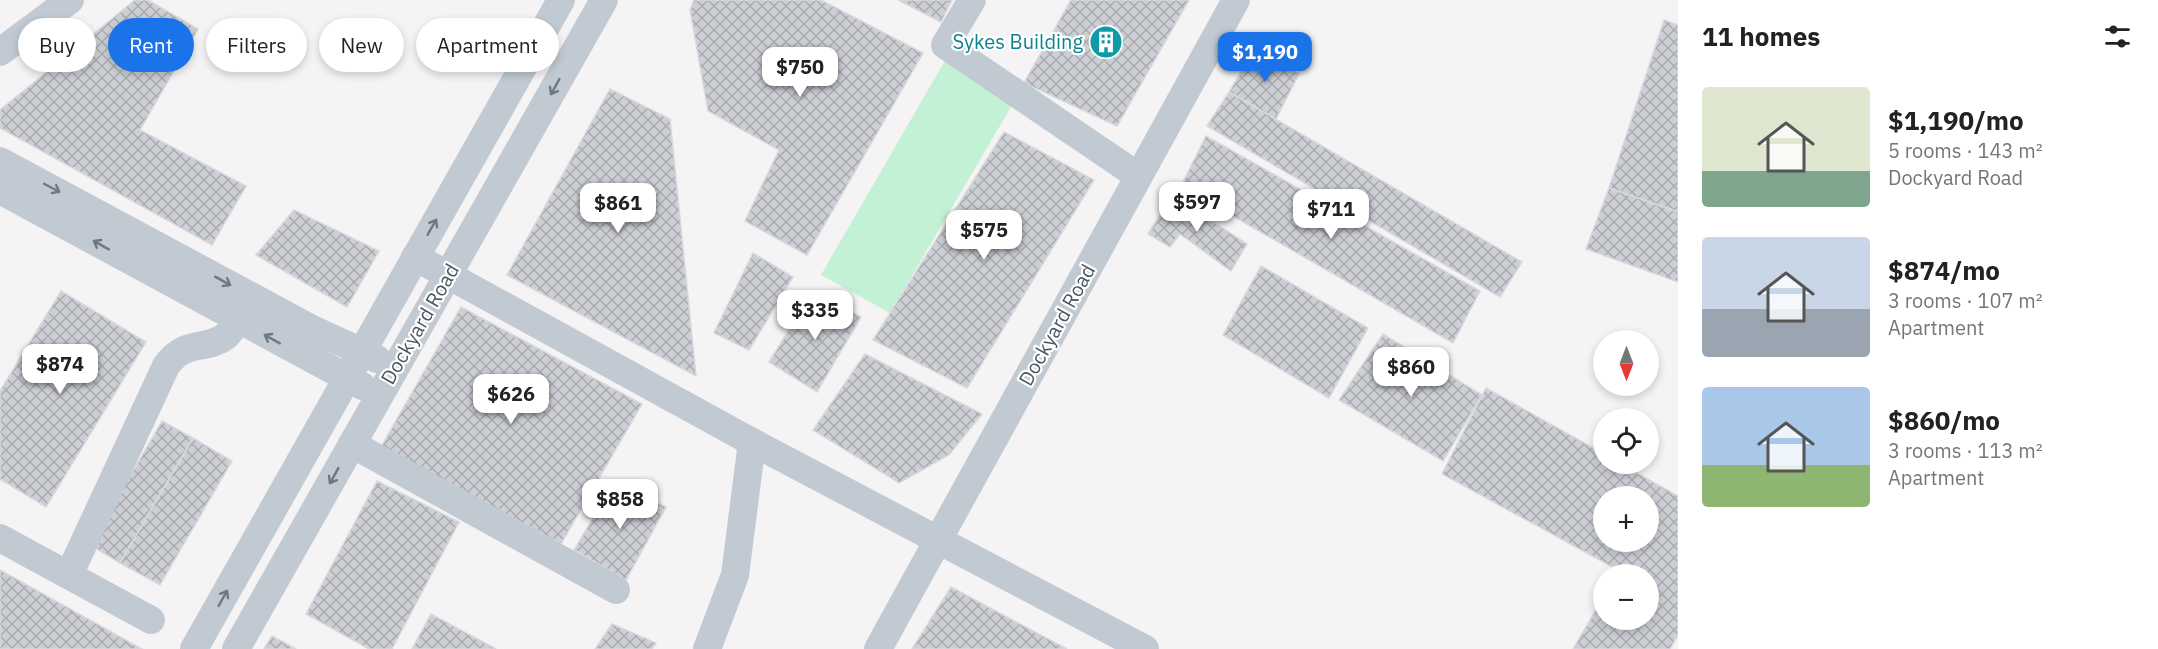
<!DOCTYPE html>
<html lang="en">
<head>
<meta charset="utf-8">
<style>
  :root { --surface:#fff; --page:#f2f2f2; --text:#222; --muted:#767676; --accent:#1a73e8 }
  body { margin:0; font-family:"IBM Plex Sans",sans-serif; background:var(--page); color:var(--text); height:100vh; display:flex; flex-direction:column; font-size:22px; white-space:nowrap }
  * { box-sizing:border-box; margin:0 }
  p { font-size:20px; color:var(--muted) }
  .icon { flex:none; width:33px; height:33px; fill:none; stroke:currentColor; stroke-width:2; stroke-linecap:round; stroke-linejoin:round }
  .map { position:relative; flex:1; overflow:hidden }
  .panel { display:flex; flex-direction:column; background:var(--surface); width:480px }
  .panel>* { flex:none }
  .top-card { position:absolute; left:18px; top:18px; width:570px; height:54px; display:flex; gap:12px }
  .needle { width:39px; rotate:180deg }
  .fabs { position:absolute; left:1593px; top:330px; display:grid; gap:12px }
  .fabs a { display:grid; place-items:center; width:66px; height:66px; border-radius:50%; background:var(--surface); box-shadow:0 3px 9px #0003; font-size:30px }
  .price { position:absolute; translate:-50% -51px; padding:0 14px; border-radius:12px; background:#fff; color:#222; font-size:20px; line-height:39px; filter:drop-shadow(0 2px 3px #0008) }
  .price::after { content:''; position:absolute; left:50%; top:36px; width:18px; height:14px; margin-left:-9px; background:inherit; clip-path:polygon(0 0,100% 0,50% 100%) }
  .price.on { background:var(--accent); color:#fff }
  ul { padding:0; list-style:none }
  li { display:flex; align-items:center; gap:18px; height:150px; padding:0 24px }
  li span { display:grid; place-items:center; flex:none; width:168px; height:120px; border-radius:6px; color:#555 }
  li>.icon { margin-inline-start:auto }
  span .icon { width:72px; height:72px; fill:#fffc; stroke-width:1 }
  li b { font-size:26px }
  h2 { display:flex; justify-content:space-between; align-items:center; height:72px; padding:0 24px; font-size:26px }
  .chip { padding:0 21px; border-radius:27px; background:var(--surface); box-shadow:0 3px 9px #0003; font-size:21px; line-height:54px }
  .chip.on { background:var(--accent); color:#fff }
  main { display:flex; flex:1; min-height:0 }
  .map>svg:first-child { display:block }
  .green { fill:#c3f1d5 }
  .building { fill:url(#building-cross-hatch); stroke:#d7d9de; stroke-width:1.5; fill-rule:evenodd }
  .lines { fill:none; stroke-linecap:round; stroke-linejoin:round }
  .minor { stroke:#c1cad2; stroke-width:28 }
  .oneway { stroke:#6e7983 }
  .labels { text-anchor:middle; stroke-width:4.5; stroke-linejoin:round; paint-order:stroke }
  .culture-label { font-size:20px; fill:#0d838f; stroke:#fff; text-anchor:end }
  .street-label { font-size:20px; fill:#4a5661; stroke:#fff }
</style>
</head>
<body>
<main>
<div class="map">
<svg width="1678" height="649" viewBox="0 0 1678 649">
  <defs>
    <pattern id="building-cross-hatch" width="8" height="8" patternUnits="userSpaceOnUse" patternTransform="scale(1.5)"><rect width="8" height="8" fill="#cdcfd5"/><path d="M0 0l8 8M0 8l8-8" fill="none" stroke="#a8abb0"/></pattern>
  </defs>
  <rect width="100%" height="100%" fill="#f5f3f3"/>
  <polygon class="green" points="946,59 1018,95 890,313 821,275"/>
  <g class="building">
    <polygon points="135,0 148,0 198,29 140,130 246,186 212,245 0,128 0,110"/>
    <polygon points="694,0 821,0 923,53 807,255 745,221 779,150 708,111 690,10"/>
    <polygon points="898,0 952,0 941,22"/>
    <polygon points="1071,0 1189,0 1117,126 1024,83"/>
    <polygon points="1664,20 1678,25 1678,212 1609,188"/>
    <polygon points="1255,48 1299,74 1276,119 1229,92"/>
    <polygon points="610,89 670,119 696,376 507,275"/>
    <polygon points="1229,92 1522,262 1500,297 1207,126"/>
    <polygon points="1004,132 1094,180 967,388 873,340"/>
    <polygon points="1206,136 1480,291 1453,343 1181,186"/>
    <polygon points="1609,188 1678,212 1678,282 1586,249"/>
    <polygon points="1172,195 1247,244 1231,271 1180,234 1170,247 1148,234"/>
    <polygon points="294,210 379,251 347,307 256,255"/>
    <polygon points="753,253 793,277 749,350 714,333"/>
    <polygon points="1261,266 1368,328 1329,398 1223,335"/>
    <polygon points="61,291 146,342 46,507 0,479 0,391"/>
    <polygon points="813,291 861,317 817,392 769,362"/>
    <polygon points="461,307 642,404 561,544 381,447"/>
    <polygon points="1383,334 1482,395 1443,461 1339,400"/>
    <polygon points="865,354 982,414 949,455 899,483 813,430"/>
    <path d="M1486,388L1604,454V464H1621L1678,496V635L1670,649H1573L1604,596V620H1648V574H1616L1618,570L1442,474ZM1604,496H1648V542H1604Z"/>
    <polygon points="162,421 193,438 120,563 90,545"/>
    <polygon points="193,438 232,461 160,585 120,563"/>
    <polygon points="377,481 459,522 392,649 369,649 306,614"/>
    <polygon points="614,483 666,507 626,580 574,550"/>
    <polygon points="0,570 142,649 0,649"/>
    <polygon points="951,587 1067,649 912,649"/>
    <polygon points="431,614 496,649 412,649"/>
    <polygon points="612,624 656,643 652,649 595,649"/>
    <polygon points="272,636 296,649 264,649"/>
  </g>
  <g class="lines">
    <g class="minor">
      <polyline points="972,0 945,45 1138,176"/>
      <polyline points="0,52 70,0"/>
      <polyline points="0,161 312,329 377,359"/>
      <polyline points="0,190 362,386"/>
      <polyline points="415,257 752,442 1145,649"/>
      <polyline points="352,444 616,590"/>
      <polyline points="0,538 151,620"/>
      <path d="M69,575L166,366C186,338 205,352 226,336C231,332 234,325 238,320"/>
      <polyline points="194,649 561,0"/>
      <polyline points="236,649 604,0"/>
      <polyline points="707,649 735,575 752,442"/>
      <polyline points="878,649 1236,0"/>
    </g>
  </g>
  <defs><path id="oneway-shaft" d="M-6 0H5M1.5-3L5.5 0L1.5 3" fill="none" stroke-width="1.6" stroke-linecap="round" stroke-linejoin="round" transform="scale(1.5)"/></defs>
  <g class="oneway">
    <use href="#oneway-shaft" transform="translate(555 87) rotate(119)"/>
    <use href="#oneway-shaft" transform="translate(52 188) rotate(28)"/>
    <use href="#oneway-shaft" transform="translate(432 227) rotate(-60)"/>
    <use href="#oneway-shaft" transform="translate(101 245) rotate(-151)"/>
    <use href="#oneway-shaft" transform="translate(223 281) rotate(29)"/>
    <use href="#oneway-shaft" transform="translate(272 339) rotate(-151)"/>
    <use href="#oneway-shaft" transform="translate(334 476) rotate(119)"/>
    <use href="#oneway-shaft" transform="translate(223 598) rotate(-61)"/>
  </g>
  <defs>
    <symbol id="building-disc" viewBox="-11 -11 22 22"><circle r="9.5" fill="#0f9aa8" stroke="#fff"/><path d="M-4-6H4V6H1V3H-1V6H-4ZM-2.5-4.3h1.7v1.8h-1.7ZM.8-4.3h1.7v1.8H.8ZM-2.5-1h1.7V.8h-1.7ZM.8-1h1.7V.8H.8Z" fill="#fff"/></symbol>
  </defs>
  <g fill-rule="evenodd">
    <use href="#building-disc" x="1087" y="23" width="38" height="38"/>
  </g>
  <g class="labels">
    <g class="culture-label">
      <text x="1083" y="49">Sykes Building</text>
    </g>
    <g class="street-label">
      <text transform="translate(420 324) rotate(-60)" y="7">Dockyard Road</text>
      <text transform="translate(1057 325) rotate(-61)" y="7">Dockyard Road</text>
    </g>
  </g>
</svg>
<div class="fabs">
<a><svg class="needle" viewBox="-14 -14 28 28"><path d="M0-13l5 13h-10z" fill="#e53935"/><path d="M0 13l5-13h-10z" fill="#767676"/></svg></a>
<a><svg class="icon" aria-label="locate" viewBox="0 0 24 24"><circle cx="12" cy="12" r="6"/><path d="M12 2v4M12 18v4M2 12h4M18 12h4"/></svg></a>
<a>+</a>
<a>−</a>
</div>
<b class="price on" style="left:1265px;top:83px">$1,190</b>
<b class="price" style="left:800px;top:98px">$750</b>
<b class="price" style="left:1197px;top:233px">$597</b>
<b class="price" style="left:618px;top:234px">$861</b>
<b class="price" style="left:1331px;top:240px">$711</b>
<b class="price" style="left:984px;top:261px">$575</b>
<b class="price" style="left:815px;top:341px">$335</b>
<b class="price" style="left:60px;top:395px">$874</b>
<b class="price" style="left:1411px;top:398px">$860</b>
<b class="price" style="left:511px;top:425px">$626</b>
<b class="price" style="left:620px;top:530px">$858</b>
<div class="top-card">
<a class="chip">Buy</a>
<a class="chip on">Rent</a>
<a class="chip">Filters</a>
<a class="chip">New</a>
<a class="chip">Apartment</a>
</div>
</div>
<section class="panel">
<h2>11 homes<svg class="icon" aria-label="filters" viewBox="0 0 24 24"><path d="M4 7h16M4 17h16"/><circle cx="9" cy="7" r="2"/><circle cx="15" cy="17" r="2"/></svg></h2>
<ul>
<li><span style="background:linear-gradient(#dfe7d0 70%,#7fa58c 0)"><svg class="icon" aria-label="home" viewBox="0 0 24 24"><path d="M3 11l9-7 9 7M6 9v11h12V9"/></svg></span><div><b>$1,190/mo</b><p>5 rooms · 143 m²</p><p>Dockyard Road</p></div></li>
<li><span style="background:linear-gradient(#c9d6e8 60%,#9aa5b1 0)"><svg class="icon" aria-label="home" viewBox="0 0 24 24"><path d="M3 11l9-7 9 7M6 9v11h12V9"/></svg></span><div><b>$874/mo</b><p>3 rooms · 107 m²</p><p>Apartment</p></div></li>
<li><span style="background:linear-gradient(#a9c7e8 65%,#8fb573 0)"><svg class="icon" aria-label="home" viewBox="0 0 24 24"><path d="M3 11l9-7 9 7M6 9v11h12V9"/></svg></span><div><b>$860/mo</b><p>3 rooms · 113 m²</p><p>Apartment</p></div></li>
</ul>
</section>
</main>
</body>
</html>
